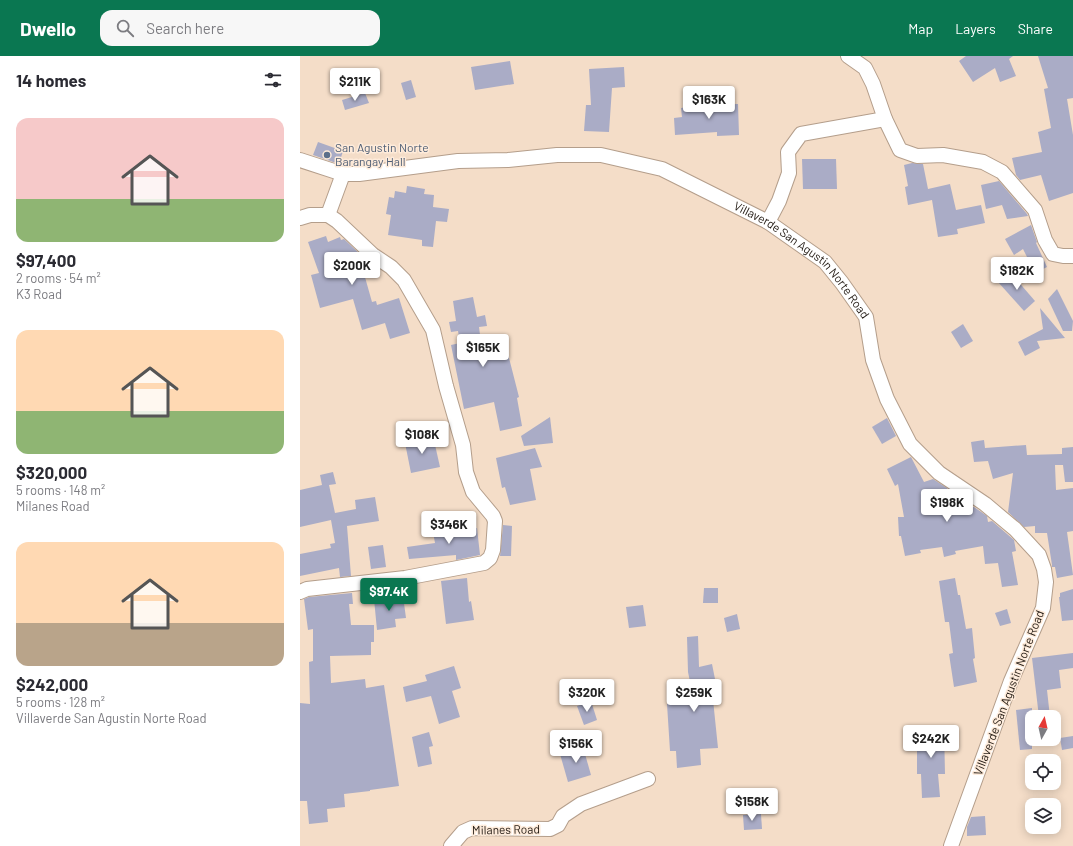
<!DOCTYPE html>
<html lang="en">
<head>
<meta charset="utf-8">
<style>
  :root { --surface:#fff; --page:#f7f7f7; --text:#2b2b33; --muted:#7c7c81; --accent:#0a7751 }
  body { margin:0; font-family:Barlow,sans-serif; background:var(--page); color:var(--text); height:100vh; display:flex; flex-direction:column; font-size:15px; white-space:nowrap }
  * { box-sizing:border-box; margin:0 }
  p { font-size:13px; color:var(--muted) }
  .icon { flex:none; width:22px; height:22px; fill:none; stroke:currentColor; stroke-width:2; stroke-linecap:round; stroke-linejoin:round }
  .map { position:relative; flex:1; overflow:hidden }
  .panel { display:flex; flex-direction:column; background:var(--surface); width:300px }
  .panel>* { flex:none }
  .needle { width:26px; rotate:8deg }
  .controls { position:absolute; left:725px; top:654px; display:grid; gap:8px }
  .controls a { display:grid; place-items:center; width:36px; height:36px; border-radius:8px; background:var(--surface); box-shadow:0 2px 10px #0003; font-size:20px }
  .price { position:absolute; translate:-50% -34px; padding:0 9px; border-radius:4px; background:#fff; color:#222; font-size:13px; line-height:26px; filter:drop-shadow(0 1px 2px #0008) }
  .price::after { content:''; position:absolute; left:50%; top:24px; width:12px; height:9px; margin-left:-6px; background:inherit; clip-path:polygon(0 0,100% 0,50% 100%) }
  .price.on { background:var(--accent); color:#fff }
  ul { padding:0; list-style:none }
  li { display:grid; align-content:center; gap:8px; height:212px; padding:0 16px }
  li span { display:grid; place-items:center; height:124px; border-radius:12px; color:#555 }
  li>.icon { margin-inline-start:auto }
  span .icon { width:72px; height:72px; fill:#fffc; stroke-width:1 }
  li b { font-size:17px }
  h2 { display:flex; justify-content:space-between; align-items:center; height:48px; padding:0 16px; font-size:17px }
  header { display:flex; align-items:center; gap:24px; box-sizing:border-box; height:56px; padding:0 20px; background:var(--accent); color:#fff }
  header strong { font-size:19px }
  nav { display:flex; gap:22px; margin-inline-start:auto; font-size:14px }
  .search { width:280px; height:36px; background:var(--page); display:flex; align-items:center; gap:10px; box-sizing:border-box; padding:0 14px; border-radius:12px; color:var(--muted); font-size:15px }
  main { display:flex; flex:1; min-height:0 }
  .map>svg:first-child { display:block }
  .building { fill:#aaacc6 }
  .lines { fill:none; stroke-linecap:round; stroke-linejoin:round }
  .minor-casing { stroke:#b49e8b; stroke-width:16 }
  .minor { stroke:#fff; stroke-width:14 }
  .service-dot { fill:#5c6f8a; stroke:#feebda; stroke-width:1.5 }
  .labels { text-anchor:middle; stroke-width:3; stroke-linejoin:round; paint-order:stroke }
  .service-label { font-size:12px; fill:#4e5e75; stroke:#feebda; text-anchor:start }
  .street-label { font-size:12px; fill:#1f1710; stroke:#feebda }
</style>
</head>
<body>
<header>
<strong>Dwello</strong>
<div class="search"><svg class="icon" aria-label="search" viewBox="0 0 24 24"><circle cx="10" cy="10" r="6"/><path d="M15 15l6 6"/></svg>Search here</div>
<nav><a>Map</a><a>Layers</a><a>Share</a></nav>
</header>
<main>
<section class="panel">
<h2>14 homes<svg class="icon" aria-label="filters" viewBox="0 0 24 24"><path d="M4 7h16M4 17h16"/><circle cx="9" cy="7" r="2"/><circle cx="15" cy="17" r="2"/></svg></h2>
<ul>
<li><span style="background:linear-gradient(#f6c9c9 65%,#8fb573 0)"><svg class="icon" aria-label="home" viewBox="0 0 24 24"><path d="M3 11l9-7 9 7M6 9v11h12V9"/></svg></span><div><b>$97,400</b><p>2 rooms · 54 m²</p><p>K3 Road</p></div></li>
<li><span style="background:linear-gradient(#ffd9b3 65%,#8fb573 0)"><svg class="icon" aria-label="home" viewBox="0 0 24 24"><path d="M3 11l9-7 9 7M6 9v11h12V9"/></svg></span><div><b>$320,000</b><p>5 rooms · 148 m²</p><p>Milanes Road</p></div></li>
<li><span style="background:linear-gradient(#ffd9b3 65%,#b9a48a 0)"><svg class="icon" aria-label="home" viewBox="0 0 24 24"><path d="M3 11l9-7 9 7M6 9v11h12V9"/></svg></span><div><b>$242,000</b><p>5 rooms · 128 m²</p><p>Villaverde San Agustin Norte Road</p></div></li>
</ul>
</section>
<div class="map">
<svg width="773" height="790" viewBox="0 0 773 790">
  <rect width="100%" height="100%" fill="#f4ddc8"/>
  <g class="building">
    <polygon points="666,0 713,0 709,3 716,20 700,26 695,12 673,26 659,5"/>
    <polygon points="738,0 773,0 773,42 767,43 773,79 773,137 749,145 741,119 720,124 716,119 712,102 742,96 738,76 751,72 744,33 748,32"/>
    <polygon points="210,5 214,28 175,34 171,11"/>
    <polygon points="324,11 325,31 312,32 309,76 284,75 286,49 291,49 289,13"/>
    <polygon points="111,24 116,41 106,44 101,27"/>
    <polygon points="65,37 69,47 45,54 42,44"/>
    <polygon points="438,48 439,79 417,80 417,76 375,79 374,62 382,61 381,52 395,49"/>
    <polygon points="18,86 43,95 39,108 13,99"/>
    <polygon points="502,103 536,103 537,133 503,133"/>
    <polygon points="612,107 623,108 628,133 650,128 656,154 681,149 685,167 657,173 658,178 638,181 632,144 608,149 605,131 608,130 604,109"/>
    <polygon points="699,125 727,158 728,160 707,163 702,149 686,153 681,129"/>
    <polygon points="107,130 125,133 124,138 134,139 133,151 149,153 147,166 136,165 133,191 122,190 122,184 88,179 91,159 86,158 89,141 94,142 95,135 106,137"/>
    <polygon points="731,169 737,186 736,187 747,211 735,217 723,193 714,199 705,183"/>
    <polygon points="26,180 28,186 40,181 41,184 44,183 61,199 59,200 72,246 76,245 77,249 99,242 110,277 90,283 85,267 62,274 53,243 20,252 11,219 19,217 8,186"/>
    <polygon points="710,216 735,245 724,255 698,226"/>
    <polygon points="757,233 773,265 772,275 763,275 748,243"/>
    <polygon points="173,241 177,261 185,259 187,270 179,271 182,294 186,293 187,298 207,294 219,341 217,342 222,370 200,375 194,346 164,353 151,289 160,287 158,275 151,276 149,266 156,265 153,245"/>
    <polygon points="740,252 765,282 737,285 740,292 725,300 718,286 743,273"/>
    <polygon points="663,268 673,285 661,292 651,276"/>
    <polygon points="250,361 253,387 224,390 221,380"/>
    <polygon points="587,362 596,380 582,388 572,371"/>
    <polygon points="133,380 140,411 111,417 105,387"/>
    <polygon points="684,384 685,392 726,389 727,399 762,398 762,392 773,391 773,426 765,426 763,409 755,409 756,434 773,432 773,475 767,476 773,519 757,522 755,511 752,511 752,509 747,477 735,477 735,470 724,471 708,456 713,417 693,423 688,405 674,406 671,386"/>
    <polygon points="235,392 242,411 230,413 236,444 210,449 205,431 202,432 196,402"/>
    <polygon points="611,401 624,426 633,423 647,432 652,456 674,451 687,460 688,466 692,465 714,484 716,495 712,496 718,529 702,531 698,507 685,508 683,490 655,495 656,498 644,501 642,491 620,494 621,497 605,500 601,480 599,480 598,461 604,461 598,428 595,430 587,413"/>
    <polygon points="33,416 36,428 29,429 35,457 56,453 55,444 75,441 79,465 47,470 51,520 40,521 39,512 0,520 0,498 31,492 30,488 35,487 31,464 0,471 0,434 22,429 20,419"/>
    <polygon points="203,469 212,470 211,500 200,500"/>
    <polygon points="177,472 180,499 156,504 156,499 109,503 107,491 135,487 133,476"/>
    <polygon points="83,489 86,511 71,513 68,491"/>
    <polygon points="167,522 169,546 171,545 174,564 146,568 141,525"/>
    <polygon points="655,522 658,539 660,539 666,573 672,572 675,602 673,603 677,626 654,631 649,598 653,597 649,566 645,566 639,525"/>
    <polygon points="404,532 418,532 418,547 403,547"/>
    <polygon points="773,533 773,564 762,565 759,541 760,541 760,537"/>
    <polygon points="52,537 53,548 49,548 51,569 74,569 74,586 71,586 71,599 30,600 31,627 65,623 66,632 84,629 99,730 70,734 70,735 44,738 45,751 27,753 28,766 9,768 7,745 0,745 0,647 10,648 9,606 13,605 13,573 8,574 4,543 9,541"/>
    <polygon points="103,540 106,562 95,563 96,571 77,574 74,543"/>
    <polygon points="343,549 346,570 329,572 326,551"/>
    <polygon points="707,553 711,567 700,570 695,557"/>
    <polygon points="437,558 440,573 427,576 424,562"/>
    <polygon points="398,580 399,611 412,608 417,633 412,634 418,692 400,693 401,709 377,712 376,695 370,695 367,648 394,645 388,616 387,581"/>
    <polygon points="773,597 773,612 759,614 761,632 747,634 750,661 739,661 732,602"/>
    <polygon points="154,610 161,632 152,635 160,661 139,668 131,640 106,646 103,631 127,625 125,619"/>
    <polygon points="291,645 297,664 284,669 277,650"/>
    <polygon points="732,652 732,693 720,694 716,654"/>
    <polygon points="617,670 644,670 645,718 638,718 640,741 622,742 621,718 617,718"/>
    <polygon points="296,675 301,693 287,697 282,679"/>
    <polygon points="129,676 133,690 129,691 132,708 118,711 112,681"/>
    <polygon points="773,680 773,692 762,694 760,682"/>
    <polygon points="283,691 291,719 268,726 260,698"/>
    <polygon points="461,758 462,773 444,774 443,759"/>
    <polygon points="685,760 686,779 667,780 667,771 671,761"/>
  </g>
  <g class="lines">
    <defs>
      <g id="minor">
        <polyline points="548,0 565,12 573,28 585,63 600,94 617,100 643,99 683,106 702,116 735,154 745,184 753,198 763,200 773,200"/>
        <path id="s1" d="M0,104L43,118H59L158,105L208,104L257,99H301L362,113L468,166L525,206L542,227L566,261L573,304L587,343L610,388L639,417L685,448L715,473L739,499L744,513L746,526L743,552L711,625L651,790"/>
        <polyline points="0,162 10,159 28,159 43,118"/>
        <polyline points="468,166 479,145 489,117 488,96 501,78 585,63"/>
        <polyline points="0,536 7,533 105,522 184,507 190,502 193,494 195,465 193,460 173,436 166,416 163,389 146,330 133,274 104,224 91,211 73,199 37,165 28,159"/>
        <polyline points="151,790 163,776 172,772 250,773 258,769 263,760 281,748 348,723"/>
      </g>
    </defs>
    <use href="#minor" class="minor-casing"/>
    <use href="#minor" class="minor"/>
  </g>
  <circle class="service-dot" cx="27" cy="99" r="4"/>
  <g class="labels">
    <g class="service-label">
      <text x="35" y="96">San Agustin Norte<tspan x="35" dy="14">Barangay Hall</tspan></text>
    </g>
    <g class="street-label">
      <text dy="4" stroke="none"><textPath href="#s1" startOffset="536">Villaverde San Agustin Norte Road</textPath></text>
      <text transform="translate(709 637) rotate(-69)" y="4">Villaverde San Agustin Norte Road</text>
      <text transform="translate(206 774) rotate(-1)" y="4">Milanes Road</text>
    </g>
  </g>
</svg>
<div class="controls">
<a><svg class="needle" viewBox="-14 -14 28 28"><path d="M0-13l5 13h-10z" fill="#e53935"/><path d="M0 13l5-13h-10z" fill="#7c7c81"/></svg></a>
<a><svg class="icon" aria-label="locate" viewBox="0 0 24 24"><circle cx="12" cy="12" r="6"/><path d="M12 2v4M12 18v4M2 12h4M18 12h4"/></svg></a>
<a><svg class="icon" aria-label="layers" viewBox="0 0 24 24"><path d="M12 4l9 5-9 5-9-5zM3 14l9 5 9-5"/></svg></a>
</div>
<b class="price" style="left:55px;top:46px">$211K</b>
<b class="price" style="left:409px;top:64px">$163K</b>
<b class="price" style="left:52px;top:230px">$200K</b>
<b class="price" style="left:717px;top:235px">$182K</b>
<b class="price" style="left:183px;top:312px">$165K</b>
<b class="price" style="left:122px;top:399px">$108K</b>
<b class="price" style="left:647px;top:467px">$198K</b>
<b class="price" style="left:149px;top:489px">$346K</b>
<b class="price on" style="left:89px;top:556px">$97.4K</b>
<b class="price" style="left:287px;top:657px">$320K</b>
<b class="price" style="left:394px;top:657px">$259K</b>
<b class="price" style="left:631px;top:703px">$242K</b>
<b class="price" style="left:276px;top:708px">$156K</b>
<b class="price" style="left:452px;top:766px">$158K</b>
</div>
</main>
</body>
</html>
